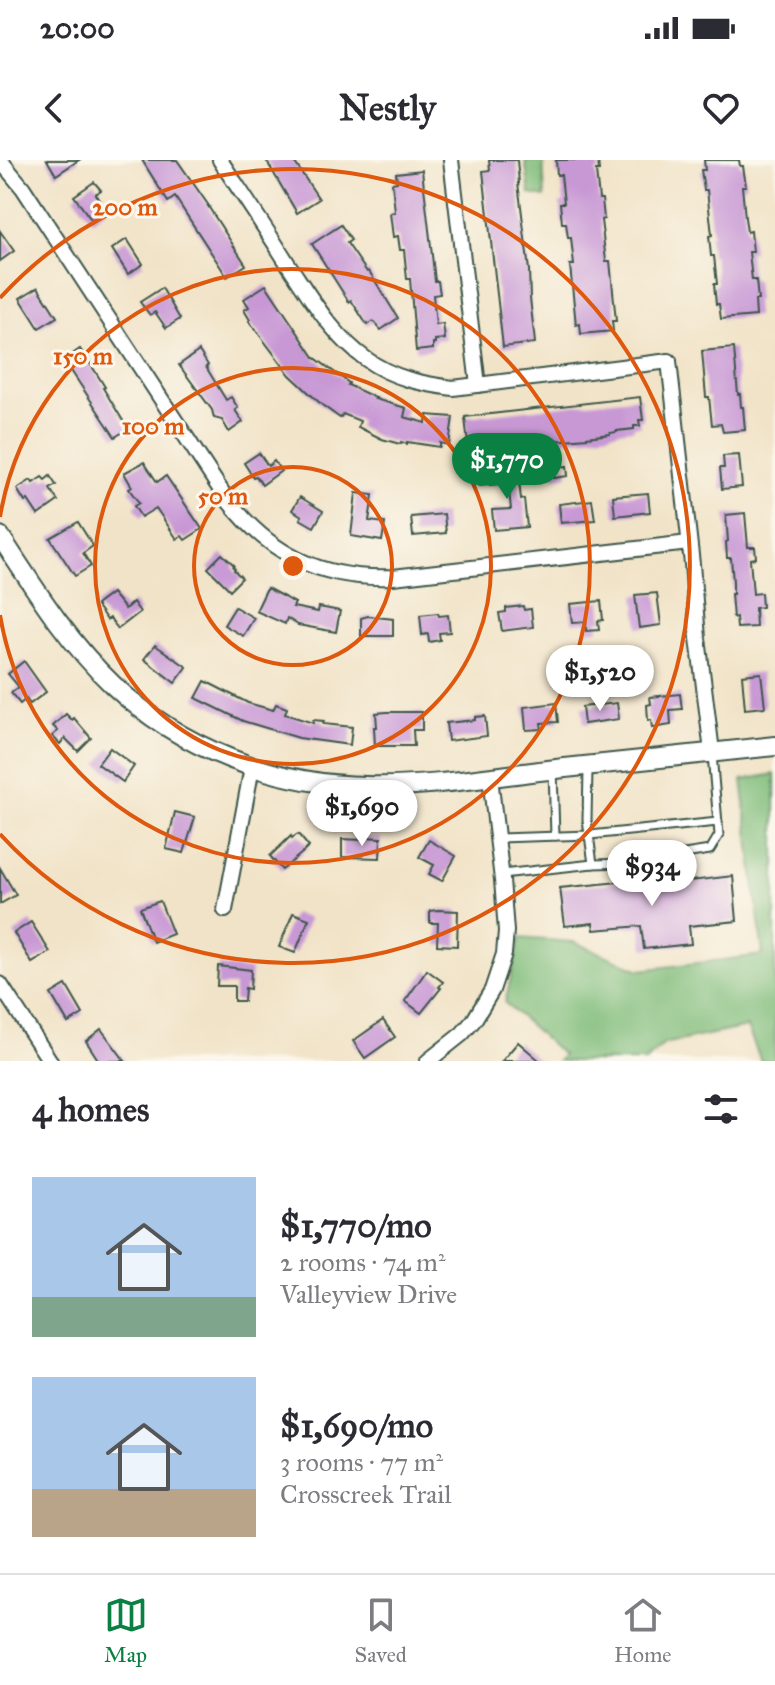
<!DOCTYPE html>
<html lang="en">
<head>
<meta charset="utf-8">
<style>
  :root { --surface:#fff; --page:#f2f2f3; --text:#2b2b33; --muted:#7c7c81; --line:#e1e1e2; --accent:#0b8043 }
  body { margin:0; font-family:"IM FELL Great Primer",serif; background:var(--page); color:var(--text); height:100vh; display:flex; flex-direction:column; font-size:30px; white-space:nowrap }
  * { box-sizing:border-box; margin:0 }
  p { font-size:26px; color:var(--muted) }
  .icon { flex:none; width:44px; height:44px; fill:none; stroke:currentColor; stroke-width:2; stroke-linecap:round; stroke-linejoin:round }
  .map { position:relative; height:901px; overflow:hidden }
  .details { display:flex; flex-direction:column; background:var(--surface); flex:1 }
  .details>* { flex:none }
  .price { position:absolute; translate:-50% -68px; padding:0 18px; border-radius:28px; background:#fff; color:#222; font-size:26px; line-height:52px; filter:drop-shadow(0 2px 4px #0008) }
  .price::after { content:''; position:absolute; left:50%; top:48px; width:24px; height:18px; margin-left:-12px; background:inherit; clip-path:polygon(0 0,100% 0,50% 100%) }
  .price.selected { background:var(--accent); color:#fff }
  ul { padding:0; list-style:none }
  li { display:flex; align-items:center; gap:24px; height:200px; padding:0 32px }
  li span { display:grid; place-items:center; flex:none; width:224px; height:160px; border-radius:0px; color:#555 }
  li>.icon { margin-inline-start:auto }
  span .icon { width:96px; height:96px; fill:#fffc; stroke-width:1 }
  li b { font-size:34px }
  h2 { display:flex; justify-content:space-between; align-items:center; height:96px; padding:0 32px; font-size:34px }
  .status { display:flex; justify-content:space-between; align-items:center; height:56px; padding:0 40px; background:var(--surface); direction:ltr }
  .status svg { height:22px; fill:currentColor }
  header { display:flex; justify-content:space-between; align-items:center; height:104px; padding:0 32px; background:var(--surface); font-size:36px; font-weight:700 }
  .menu { display:flex; justify-content:space-around; align-items:center; height:112px; border-top:2px solid var(--line); background:var(--surface); font-size:22px; color:var(--muted) }
  .menu a { display:grid; justify-items:center; gap:4px }
  .menu .selected { color:var(--accent) }
  .map>svg:first-child { display:block }
  .forest { fill:#81bd7b; stroke:#507d58; stroke-width:2 }
  .building { fill:#c898d5 }
  .lines { fill:none; stroke-linecap:round; stroke-linejoin:round }
  .service-casing { stroke:#3e564a; stroke-width:11 }
  .minor-casing { stroke:#3e564a; stroke-width:18 }
  .tertiary-casing { stroke:#3e564a; stroke-width:22 }
  .service { stroke:#fff; stroke-width:7 }
  .minor { stroke:#fff; stroke-width:14 }
  .tertiary { stroke:#fff; stroke-width:18 }
  .ring { fill:none; stroke:#de580e; stroke-width:4 }
  .centre { fill:#de580e; stroke:#fbf7ec; stroke-width:4 }
  .ring-label { font-size:24px; text-anchor:middle; font-weight:bold; fill:#de580e; stroke:#fbf7ec; stroke-width:6; stroke-linejoin:round; paint-order:stroke }
</style>
</head>
<body>
<div class="status"><b>20:00</b><svg viewBox="0 0 49 12"><path d="M0 12V9h3v3zM5 12V6h3v6zM10 12V3h3v9zM15 12V0h3v12zM26 1h20v11H26zM47 4h2v5h-2z"/></svg></div>
<header><svg class="icon" aria-label="back" viewBox="0 0 24 24"><path d="M15 5l-7 7 7 7"/></svg>Nestly<svg class="icon" aria-label="heart" viewBox="0 0 24 24"><path d="M12 20l-8-8c-3-5 5-10 8-4 3-6 11-1 8 4z"/></svg></header>
<div class="map">
<svg width="775" height="901" viewBox="0 0 775 901">
  <rect width="100%" height="100%" fill="#fbf7ec"/>
  <filter id="ink" filterUnits="userSpaceOnUse"><feTurbulence type="fractalNoise" baseFrequency=".0125" numOctaves="2"/><feDisplacementMap in="SourceGraphic" scale="16" xChannelSelector="R" yChannelSelector="G"/><feConvolveMatrix kernelMatrix="1 2 1 2 8 2 1 2 1" color-interpolation-filters="sRGB"/></filter>
  <filter id="wash" filterUnits="userSpaceOnUse"><feTurbulence type="fractalNoise" baseFrequency=".006" numOctaves="4" result="noise"/><feDisplacementMap in="SourceGraphic" scale="32" xChannelSelector="R" yChannelSelector="G"/><feGaussianBlur stdDeviation="1.8" result="paint"/><feColorMatrix in="noise" values="0 0 0 0 0 0 0 0 0 0 0 0 0 0 0 0 0 1.4 0 .05"/><feComposite in="paint" operator="in"/></filter>
  <g filter="url(#wash)">
    <rect width="100%" height="100%" fill="#f1e3c7"/>
    <g class="forest">
      <polygon points="525,0 543,0 545,37 530,34"/>
      <polygon points="775,614 775,901 761,901 747,867 664,884 646,901 558,901 563,895 505,843 520,778 574,782 640,810 763,795 742,620"/>
    </g>
    <g id="blocks">
      <g class="building">
        <polygon points="47,0 79,0 56,15"/>
        <polygon points="142,0 177,0 209,46 208,46 246,105 227,117 175,37 168,42"/>
        <polygon points="266,0 293,0 319,39 297,53"/>
        <polygon points="489,0 517,0 519,23 518,23 529,110 530,138 535,183 503,187 483,11 490,10"/>
        <polygon points="556,0 598,0 599,11 596,11 599,39 602,39 604,59 601,60 606,101 610,101 616,161 612,161 613,171 581,174 580,164 576,165 570,105 574,105 571,78 568,78 566,63 562,63 560,43 564,43 561,15 557,15"/>
        <polygon points="704,0 739,0 740,6 743,6 746,26 742,26 745,58 747,72 751,71 753,92 749,92 752,120 756,120 758,140 755,140 756,156 721,159 719,144 716,144 714,124 717,124 714,96 711,96 709,76 712,75 707,30 704,30 701,10 705,10"/>
        <polygon points="422,10 435,121 438,121 440,134 433,135 436,165 443,164 445,179 435,180 435,183 433,183 433,189 416,191 410,119 407,119 404,90 400,90 398,76 393,77 390,53 395,52 392,23 397,22 396,13"/>
        <polygon points="94,22 101,30 95,34 106,50 92,61 74,36"/>
        <polygon points="341,65 351,80 347,83 367,112 369,111 398,158 381,170 373,161 367,165 351,140 349,142 312,84"/>
        <polygon points="0,71 14,91 0,101"/>
        <polygon points="127,79 143,104 128,114 112,89"/>
        <polygon points="266,125 314,197 349,223 348,225 376,238 375,239 406,248 404,257 426,263 427,255 453,257 449,285 440,283 440,287 407,282 407,284 401,282 400,284 382,279 358,267 360,261 343,254 340,258 322,245 290,215 249,161 250,160 244,150 249,147 244,139"/>
        <polygon points="38,127 57,157 39,168 20,138"/>
        <polygon points="162,128 180,159 166,168 155,152 150,155 140,142"/>
        <polygon points="734,188 738,235 740,234 741,247 743,247 745,270 723,272 721,264 712,265 709,237 706,237 702,191"/>
        <polygon points="80,189 95,211 105,227 103,228 128,269 115,277 64,200"/>
        <polygon points="199,191 208,205 206,207 226,240 231,237 238,248 235,250 243,262 229,272 222,260 214,258 212,250 179,205"/>
        <polygon points="640,237 643,260 639,260 640,266 634,266 634,269 617,271 617,272 610,273 610,274 587,277 587,278 553,281 553,283 547,285 509,289 509,285 485,287 485,289 475,290 474,286 468,285 465,257"/>
        <polygon points="259,293 268,306 274,301 281,311 262,325 256,316 253,317 244,303"/>
        <polygon points="739,295 742,327 722,329 720,308 724,308 723,296"/>
        <polygon points="144,302 157,322 166,316 202,369 185,380 182,376 177,379 156,348 141,357 134,346 139,343 129,329 132,327 124,313"/>
        <polygon points="567,306 568,316 554,318 553,308"/>
        <polygon points="518,311 521,340 524,339 527,367 494,370 492,350 511,349 508,323 479,326 478,315"/>
        <polygon points="50,316 56,325 50,329 58,341 38,355 28,340 25,342 17,329 31,320 33,323 42,317 45,320"/>
        <polygon points="356,333 373,335 369,361 385,363 382,381 351,376"/>
        <polygon points="648,333 650,352 615,356 613,336"/>
        <polygon points="300,337 323,351 314,367 300,359 302,356 292,350"/>
        <polygon points="592,340 595,360 561,363 559,344"/>
        <polygon points="745,353 748,387 755,387 756,398 750,399 753,434 761,433 762,447 755,448 756,467 737,468 736,457 733,458 731,434 733,434 733,422 731,398 727,398 726,382 728,381 726,355"/>
        <polygon points="444,354 446,373 413,376 411,357"/>
        <polygon points="78,362 93,386 83,393 91,406 75,416 50,378"/>
        <polygon points="222,394 234,405 233,407 235,409 234,410 242,418 230,430 208,408"/>
        <polygon points="267,428 295,443 293,447 318,452 319,447 340,451 336,472 298,465 287,458 285,464 256,451"/>
        <polygon points="112,433 125,449 133,442 140,452 118,469 110,458 107,460 96,445"/>
        <polygon points="657,433 661,465 639,468 635,435"/>
        <polygon points="601,441 603,460 598,461 599,470 586,471 586,462 572,463 570,444"/>
        <polygon points="523,446 524,450 531,449 533,467 502,471 499,453 506,452 506,448"/>
        <polygon points="235,447 254,458 243,476 224,465"/>
        <polygon points="438,453 439,456 448,455 450,472 439,473 440,480 429,482 428,474 422,475 420,455"/>
        <polygon points="368,456 393,459 393,476 361,476 361,458"/>
        <polygon points="155,485 187,507 175,523 144,499"/>
        <polygon points="24,501 46,532 30,544 26,539 20,544 11,533 19,527 8,514"/>
        <polygon points="761,513 765,547 745,549 742,515"/>
        <polygon points="205,521 248,543 273,550 276,544 287,548 285,554 313,563 313,560 324,561 323,564 352,567 350,585 299,578 243,561 196,538"/>
        <polygon points="680,534 682,549 670,550 671,565 652,568 651,560 648,560 647,545 651,544 650,537"/>
        <polygon points="556,543 558,562 541,563 542,569 526,570 524,547"/>
        <polygon points="617,543 619,559 584,564 582,547"/>
        <polygon points="387,552 422,552 422,570 413,570 414,586 375,586 374,567 377,567 376,553"/>
        <polygon points="66,554 72,560 74,558 91,578 78,591 65,578 60,584 52,576 58,571 53,566"/>
        <polygon points="485,556 487,576 448,581 446,563 475,560 475,557"/>
        <polygon points="110,588 134,606 123,622 98,604"/>
        <polygon points="175,652 195,657 184,693 166,689"/>
        <polygon points="298,674 309,687 282,710 270,696 291,676 292,678"/>
        <polygon points="362,677 381,678 380,698 342,697 342,679 362,680"/>
        <polygon points="429,680 456,696 442,721 429,714 434,705 419,697"/>
        <polygon points="0,708 16,735 0,744"/>
        <polygon points="733,716 737,761 689,766 691,784 644,789 641,766 594,770 593,763 565,766 560,728 638,720 639,727"/>
        <polygon points="160,741 173,774 153,782 140,748"/>
        <polygon points="438,750 458,751 457,786 437,785 438,763 430,763 430,751"/>
        <polygon points="293,753 309,759 295,793 279,787"/>
        <polygon points="31,762 50,792 32,803 14,773"/>
        <polygon points="218,806 251,810 250,829 245,828 244,841 234,841 234,826 217,826"/>
        <polygon points="427,810 443,822 439,827 441,828 421,853 405,841"/>
        <polygon points="66,825 83,854 68,863 51,834"/>
        <polygon points="383,860 395,877 365,898 353,881"/>
        <polygon points="101,869 125,901 99,901 86,881"/>
        <polygon points="518,882 540,901 502,901"/>
      </g>
    </g>
  </g>
  <g filter="url(#ink)">
    <use href="#blocks" fill-opacity="0" stroke="#3e564a" stroke-width="2"/>
    <g class="lines">
      <defs>
        <g id="service">
          <polyline points="588,609 587,660 593,704"/>
          <polyline points="553,610 555,676"/>
          <polyline points="498,678 590,675 718,662"/>
          <polyline points="502,714 593,704 627,703 710,690 719,675 712,594"/>
        </g>
        <g id="minor">
          <path d="M0,0L23,28L224,335C268,394 320,420 393,417L689,383"/>
          <path d="M220,0C243,35 266,69 288,104C311,138 332,175 366,199C392,218 422,224 453,228L669,201L692,404L698,478L712,592"/>
          <polyline points="451,0 478,225"/>
          <polyline points="225,750 252,607"/>
          <polyline points="0,824 50,901"/>
          <polyline points="428,901 462,874 474,860 492,830 504,794 506,771 502,720 490,617"/>
        </g>
        <path id="tertiary" d="M0,376C35,429 67,481 113,525C180,588 275,625 366,626C432,628 499,615 565,608C635,601 705,594 775,586"/>
      </defs>
      <use href="#service" class="service-casing"/>
      <use href="#minor" class="minor-casing"/>
      <use href="#tertiary" class="tertiary-casing"/>
      <use href="#service" class="service"/>
      <use href="#minor" class="minor"/>
      <use href="#tertiary" class="tertiary"/>
    </g>
  </g>
  <g class="ring">
    <circle cx="293" cy="406" r="99"/>
    <circle cx="293" cy="406" r="198"/>
    <path d="M0 357A297 297 0 1 1 0 455"/>
    <path d="M0 138A397 397 0 1 1 0 674"/>
  </g>
  <circle cx="293" cy="406" r="12" class="centre"/>
  <g class="ring-label">
    <text x="125" y="55">200 m</text>
    <text x="83" y="204">150 m</text>
    <text x="153" y="274">100 m</text>
    <text x="223" y="344">50 m</text>
  </g>
</svg>
<b class="price selected" style="left:507px;top:341px">$1,770</b>
<b class="price" style="left:600px;top:553px">$1,520</b>
<b class="price" style="left:362px;top:688px">$1,690</b>
<b class="price" style="left:652px;top:748px">$934</b>
</div>
<section class="details">
<h2>4 homes<svg class="icon" aria-label="filters" viewBox="0 0 24 24"><path d="M4 7h16M4 17h16"/><circle cx="9" cy="7" r="2"/><circle cx="15" cy="17" r="2"/></svg></h2>
<ul>
<li><span style="background:linear-gradient(#a9c7e8 75%,#7fa58c 0)"><svg class="icon" aria-label="home" viewBox="0 0 24 24"><path d="M3 11l9-7 9 7M6 9v11h12V9"/></svg></span><div><b>$1,770/mo</b><p>2 rooms · 74 m²</p><p>Valleyview Drive</p></div></li>
<li><span style="background:linear-gradient(#a9c7e8 70%,#b9a48a 0)"><svg class="icon" aria-label="home" viewBox="0 0 24 24"><path d="M3 11l9-7 9 7M6 9v11h12V9"/></svg></span><div><b>$1,690/mo</b><p>3 rooms · 77 m²</p><p>Crosscreek Trail</p></div></li>
</ul>
</section>
<nav class="menu">
<a class="selected"><svg class="icon" aria-label="map" viewBox="0 0 24 24"><path d="M3 6l6-2 6 2 6-2v14l-6 2-6-2-6 2zM9 4v14M15 6v14"/></svg>Map</a>
<a><svg class="icon" aria-label="saved" viewBox="0 0 24 24"><path d="M7 4h10v16l-5-4-5 4z"/></svg>Saved</a>
<a><svg class="icon" aria-label="home" viewBox="0 0 24 24"><path d="M3 11l9-7 9 7M6 9v11h12V9"/></svg>Home</a>
</nav>
</body>
</html>
